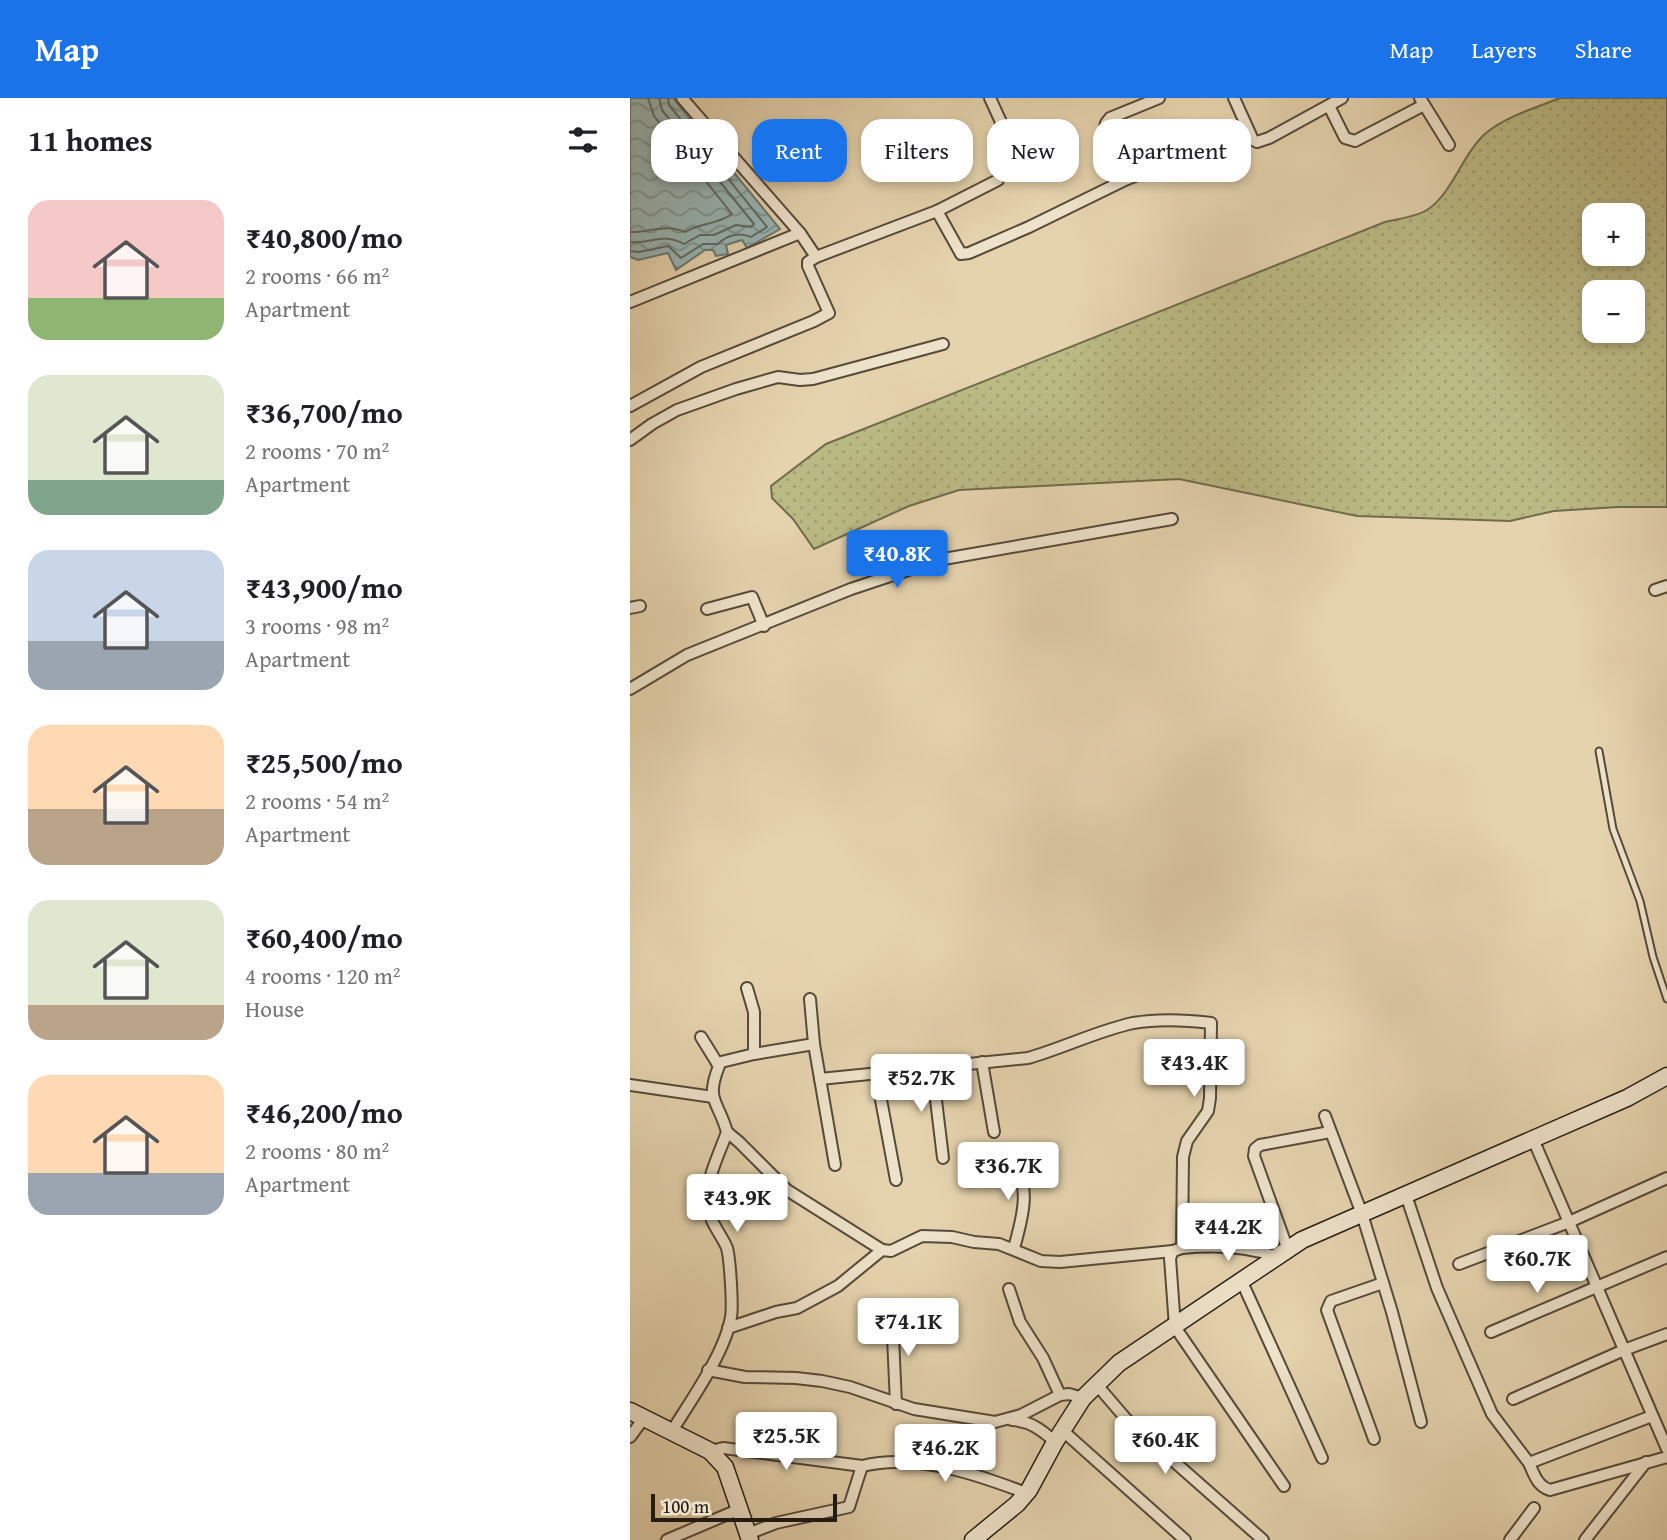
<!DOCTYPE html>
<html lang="en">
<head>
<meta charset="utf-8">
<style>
  :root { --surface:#fff; --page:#f2f2f2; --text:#202124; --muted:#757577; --accent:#1a73e8 }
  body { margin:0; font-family:"Gentium Book Plus",serif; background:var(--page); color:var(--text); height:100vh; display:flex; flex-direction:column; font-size:26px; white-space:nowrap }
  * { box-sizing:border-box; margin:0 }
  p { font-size:23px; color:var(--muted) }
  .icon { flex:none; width:38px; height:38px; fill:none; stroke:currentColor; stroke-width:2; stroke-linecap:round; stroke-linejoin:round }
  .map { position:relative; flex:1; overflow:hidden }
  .details { display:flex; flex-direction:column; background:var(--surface); width:630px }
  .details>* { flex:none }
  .banner { position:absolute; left:21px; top:21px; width:665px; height:63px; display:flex; gap:14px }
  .buttons { position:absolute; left:952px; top:105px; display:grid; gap:14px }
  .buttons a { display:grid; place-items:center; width:63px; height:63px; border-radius:14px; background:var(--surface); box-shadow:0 4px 10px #0003; font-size:35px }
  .scale { position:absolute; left:21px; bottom:18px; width:186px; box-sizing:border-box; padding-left:7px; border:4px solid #251d13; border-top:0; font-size:19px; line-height:24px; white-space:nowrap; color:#251d13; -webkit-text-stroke:5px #eee2ca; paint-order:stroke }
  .price { position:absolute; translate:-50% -60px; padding:0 16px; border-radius:7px; background:#fff; color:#222; font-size:23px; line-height:46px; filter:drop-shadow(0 2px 4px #0008) }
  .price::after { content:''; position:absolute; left:50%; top:42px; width:21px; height:16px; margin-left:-10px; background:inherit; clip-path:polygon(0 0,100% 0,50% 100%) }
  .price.selected { background:var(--accent); color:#fff }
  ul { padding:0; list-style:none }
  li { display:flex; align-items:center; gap:21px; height:175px; padding:0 28px }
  li span { display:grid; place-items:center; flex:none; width:196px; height:140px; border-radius:21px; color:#555 }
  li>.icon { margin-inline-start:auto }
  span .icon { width:84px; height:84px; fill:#fffc; stroke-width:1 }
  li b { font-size:30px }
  h2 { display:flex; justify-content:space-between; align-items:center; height:84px; padding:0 28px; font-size:30px }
  .tag { padding:0 24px; border-radius:21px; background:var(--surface); box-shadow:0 4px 10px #0003; font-size:24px; line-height:63px }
  .tag.selected { background:var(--accent); color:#fff }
  header { display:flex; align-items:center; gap:42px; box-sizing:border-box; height:98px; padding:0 35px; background:var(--accent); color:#fff }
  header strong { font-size:33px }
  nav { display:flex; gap:38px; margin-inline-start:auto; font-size:24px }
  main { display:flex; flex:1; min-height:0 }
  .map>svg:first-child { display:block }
  .grass { fill:url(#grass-dots); stroke:#706c4c; stroke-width:2; fill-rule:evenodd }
  .water { fill:url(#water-waves); stroke:#6b7974; stroke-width:2 }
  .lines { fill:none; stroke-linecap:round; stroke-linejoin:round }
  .shore { stroke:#5f6a64; stroke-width:2 }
  .lane-casing { stroke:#554a3a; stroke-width:9 }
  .street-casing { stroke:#554a3a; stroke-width:14 }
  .secondary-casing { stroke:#251d13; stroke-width:19 }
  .lane { stroke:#eee2ca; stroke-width:5 }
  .street { stroke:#eee2ca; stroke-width:10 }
  .secondary { stroke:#eee2ca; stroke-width:16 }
</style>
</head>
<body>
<header>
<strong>Map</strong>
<nav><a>Map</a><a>Layers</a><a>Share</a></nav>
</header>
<main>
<section class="details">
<h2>11 homes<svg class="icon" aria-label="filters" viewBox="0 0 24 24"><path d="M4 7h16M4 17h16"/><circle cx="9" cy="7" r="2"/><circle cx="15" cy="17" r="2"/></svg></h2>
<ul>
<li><span style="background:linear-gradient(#f6c9c9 70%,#8fb573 0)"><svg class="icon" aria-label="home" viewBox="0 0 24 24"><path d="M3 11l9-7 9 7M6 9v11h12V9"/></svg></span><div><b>₹40,800/mo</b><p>2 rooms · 66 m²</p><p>Apartment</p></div></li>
<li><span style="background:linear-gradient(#dfe7d0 75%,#7fa58c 0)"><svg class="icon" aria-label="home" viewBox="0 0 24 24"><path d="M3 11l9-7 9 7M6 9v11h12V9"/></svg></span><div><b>₹36,700/mo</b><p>2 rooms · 70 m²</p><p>Apartment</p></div></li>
<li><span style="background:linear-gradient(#c9d6e8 65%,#9aa5b1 0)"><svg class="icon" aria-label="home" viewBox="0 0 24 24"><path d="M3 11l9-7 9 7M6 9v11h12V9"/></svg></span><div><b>₹43,900/mo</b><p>3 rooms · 98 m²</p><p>Apartment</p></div></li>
<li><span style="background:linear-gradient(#ffd9b3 60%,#b9a48a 0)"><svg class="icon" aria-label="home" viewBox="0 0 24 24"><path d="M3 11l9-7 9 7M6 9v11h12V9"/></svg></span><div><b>₹25,500/mo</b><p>2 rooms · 54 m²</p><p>Apartment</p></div></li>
<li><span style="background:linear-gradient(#dfe7d0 75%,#b9a48a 0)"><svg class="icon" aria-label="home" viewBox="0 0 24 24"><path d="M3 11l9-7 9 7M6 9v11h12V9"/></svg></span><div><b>₹60,400/mo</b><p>4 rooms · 120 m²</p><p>House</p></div></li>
<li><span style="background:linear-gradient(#ffd9b3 70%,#9aa5b1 0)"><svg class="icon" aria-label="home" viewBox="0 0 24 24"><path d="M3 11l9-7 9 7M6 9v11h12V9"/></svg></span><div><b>₹46,200/mo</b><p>2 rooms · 80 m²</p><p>Apartment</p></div></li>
</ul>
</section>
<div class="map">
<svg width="1037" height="1442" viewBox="0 0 1037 1442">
  <defs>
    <pattern id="grass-dots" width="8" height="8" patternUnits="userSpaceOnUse" patternTransform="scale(1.75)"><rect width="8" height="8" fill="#bbba85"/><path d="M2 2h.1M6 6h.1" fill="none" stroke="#a19f72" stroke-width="1.8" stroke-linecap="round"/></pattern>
    <pattern id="water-waves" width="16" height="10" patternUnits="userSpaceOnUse" patternTransform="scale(1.75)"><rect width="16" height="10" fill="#99b6b5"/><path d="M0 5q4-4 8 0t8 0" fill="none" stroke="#7d9392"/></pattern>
  </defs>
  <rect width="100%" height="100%" fill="#e5d3ae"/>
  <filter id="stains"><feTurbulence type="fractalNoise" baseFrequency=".00286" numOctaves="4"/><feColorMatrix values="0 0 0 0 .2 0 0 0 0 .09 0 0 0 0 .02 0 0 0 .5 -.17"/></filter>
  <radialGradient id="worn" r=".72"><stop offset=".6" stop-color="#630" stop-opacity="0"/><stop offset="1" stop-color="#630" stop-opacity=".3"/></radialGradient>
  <path class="grass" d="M930,0H1037V409H988L924,413L880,423L727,418L549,381L329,392L279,408L184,451L163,421L142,400L141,388L196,346L755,124C767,121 786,119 797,112C823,95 832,56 856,35C877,18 905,10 930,0ZM964,117H1003V156H964ZM964,194H1003V233H964Z"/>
  <polygon class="water" points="0,0 43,0 150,131 117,150 112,142 96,147 98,156 86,158 83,152 75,152 46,172 38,155 8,162 0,159"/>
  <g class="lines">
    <g class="shore">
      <path d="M0,134C21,135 34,125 55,134C70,125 89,126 102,116L24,18L18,0"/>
      <path d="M0,144C22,146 33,134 54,146L70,137H84L106,127L121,129L124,126L32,12L29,0"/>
      <path d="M0,153L9,154L38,148L51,160L73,146H88C97,137 109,134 121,139L137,129L39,7L38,0"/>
    </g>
    <defs>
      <polyline id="lane" points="969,653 983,731 1010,803 1023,859 1037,901"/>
      <g id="street">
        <polyline points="52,0 170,135 186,159 307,113 331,156 339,155 399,129 497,81 475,30 476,25 480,20 529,0"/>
        <polyline points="360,0 376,35"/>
        <polyline points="604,0 623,42 627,44 639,40 712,0"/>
        <polyline points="790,0 819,47"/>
        <polyline points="699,8 715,40 725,43 794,7"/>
        <polyline points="497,81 620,36"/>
        <polyline points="307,113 368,82"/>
        <polyline points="0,204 170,135"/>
        <polyline points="0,308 71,269 184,223 199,215 178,168 178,164 186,159"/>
        <polyline points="0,342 22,326 47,312 106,291 148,279 170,282 183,281 313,246"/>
        <polyline points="1025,492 1037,488"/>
        <polyline points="0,510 10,508"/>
        <polyline points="77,511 122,499 134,528"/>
        <polyline points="0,591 57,557 221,491 308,462 542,421"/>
        <polyline points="184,946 205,1067"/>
        <polyline points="124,956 184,946 180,901"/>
        <polyline points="352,964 364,1034"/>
        <polyline points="87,965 124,956 124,914 117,890"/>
        <polyline points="302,969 313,1060"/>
        <polyline points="246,975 266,1082"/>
        <path d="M190,981L398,960C433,950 467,933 503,925C526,921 557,922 581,925L580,1000L578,1013L557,1043L553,1059L552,1150L543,1153L540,1160L545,1229L654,1388"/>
        <polyline points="0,987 83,999"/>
        <polyline points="695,1018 732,1116 762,1214 791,1324"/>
        <polyline points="97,1034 109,1044 157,1092 252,1152 261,1153 292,1138 322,1139 344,1144 369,1146 411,1163 430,1164 543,1153"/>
        <polyline points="903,1041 1037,1351"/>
        <polyline points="776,1097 807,1190 862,1316 899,1365 1022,1318"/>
        <path d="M384,1150C394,1115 399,1093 386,1058"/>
        <path d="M552,1150C584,1147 617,1148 647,1159"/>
        <polyline points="658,1152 624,1058 625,1051 630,1047 700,1034"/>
        <polyline points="829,1166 939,1124 1037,1080"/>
        <polyline points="612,1184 692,1360"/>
        <polyline points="379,1191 390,1224 413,1260 430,1297"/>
        <polyline points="262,1216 266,1306"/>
        <polyline points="98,1230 146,1214 167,1210 208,1188 252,1152"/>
        <polyline points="861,1234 1037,1159"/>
        <polyline points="78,1272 115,1279 166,1280 192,1283 220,1289 284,1311 365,1324 391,1317 430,1297 439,1296 453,1300"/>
        <polyline points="467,1287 497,1322 633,1442"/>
        <polyline points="883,1301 994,1252 1037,1236"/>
        <path d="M382,1322C400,1323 412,1332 425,1344"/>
        <polyline points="432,1332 555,1442"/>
        <path d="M42,1333C61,1302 95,1255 101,1219C103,1208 100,1161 97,1150C91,1135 79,1125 78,1106C75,1082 89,1057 97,1034C88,1002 75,1003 89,968L71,939"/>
        <polyline points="0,1339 14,1320"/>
        <polyline points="744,1341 697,1212 701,1203 753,1185"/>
        <path d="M80,1353L93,1350L232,1368C287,1355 346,1376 396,1395"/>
        <path d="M899,1365C904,1376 907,1388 920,1392L1037,1359"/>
        <polyline points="118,1436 146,1425 219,1409 232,1368"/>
        <polyline points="37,1442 110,1411"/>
        <polyline points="880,1442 904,1410"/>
        <polyline points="955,1442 1016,1364"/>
      </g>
      <g id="secondary">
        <polyline points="0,1313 80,1353 95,1369 120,1442"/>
        <polyline points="343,1442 387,1406 399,1392 425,1344 453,1300 489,1265 672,1142 997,1000 1037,978"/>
      </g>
    </defs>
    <use href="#lane" class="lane-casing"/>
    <use href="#street" class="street-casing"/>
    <use href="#secondary" class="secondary-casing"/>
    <use href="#lane" class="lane"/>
    <use href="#street" class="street"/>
    <use href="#secondary" class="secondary"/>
  </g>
  <rect width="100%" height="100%" filter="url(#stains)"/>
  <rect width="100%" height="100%" fill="url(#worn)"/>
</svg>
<div class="buttons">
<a>+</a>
<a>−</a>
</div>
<div class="scale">100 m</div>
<b class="price selected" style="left:267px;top:492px">₹40.8K</b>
<b class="price" style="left:564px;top:1001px">₹43.4K</b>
<b class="price" style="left:291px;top:1016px">₹52.7K</b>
<b class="price" style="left:378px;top:1104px">₹36.7K</b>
<b class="price" style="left:107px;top:1136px">₹43.9K</b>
<b class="price" style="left:598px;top:1165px">₹44.2K</b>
<b class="price" style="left:907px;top:1197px">₹60.7K</b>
<b class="price" style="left:278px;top:1260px">₹74.1K</b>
<b class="price" style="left:156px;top:1374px">₹25.5K</b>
<b class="price" style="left:535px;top:1378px">₹60.4K</b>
<b class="price" style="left:315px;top:1386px">₹46.2K</b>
<div class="banner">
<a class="tag">Buy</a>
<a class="tag selected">Rent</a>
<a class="tag">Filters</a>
<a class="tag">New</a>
<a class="tag">Apartment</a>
</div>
</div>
</main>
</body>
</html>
